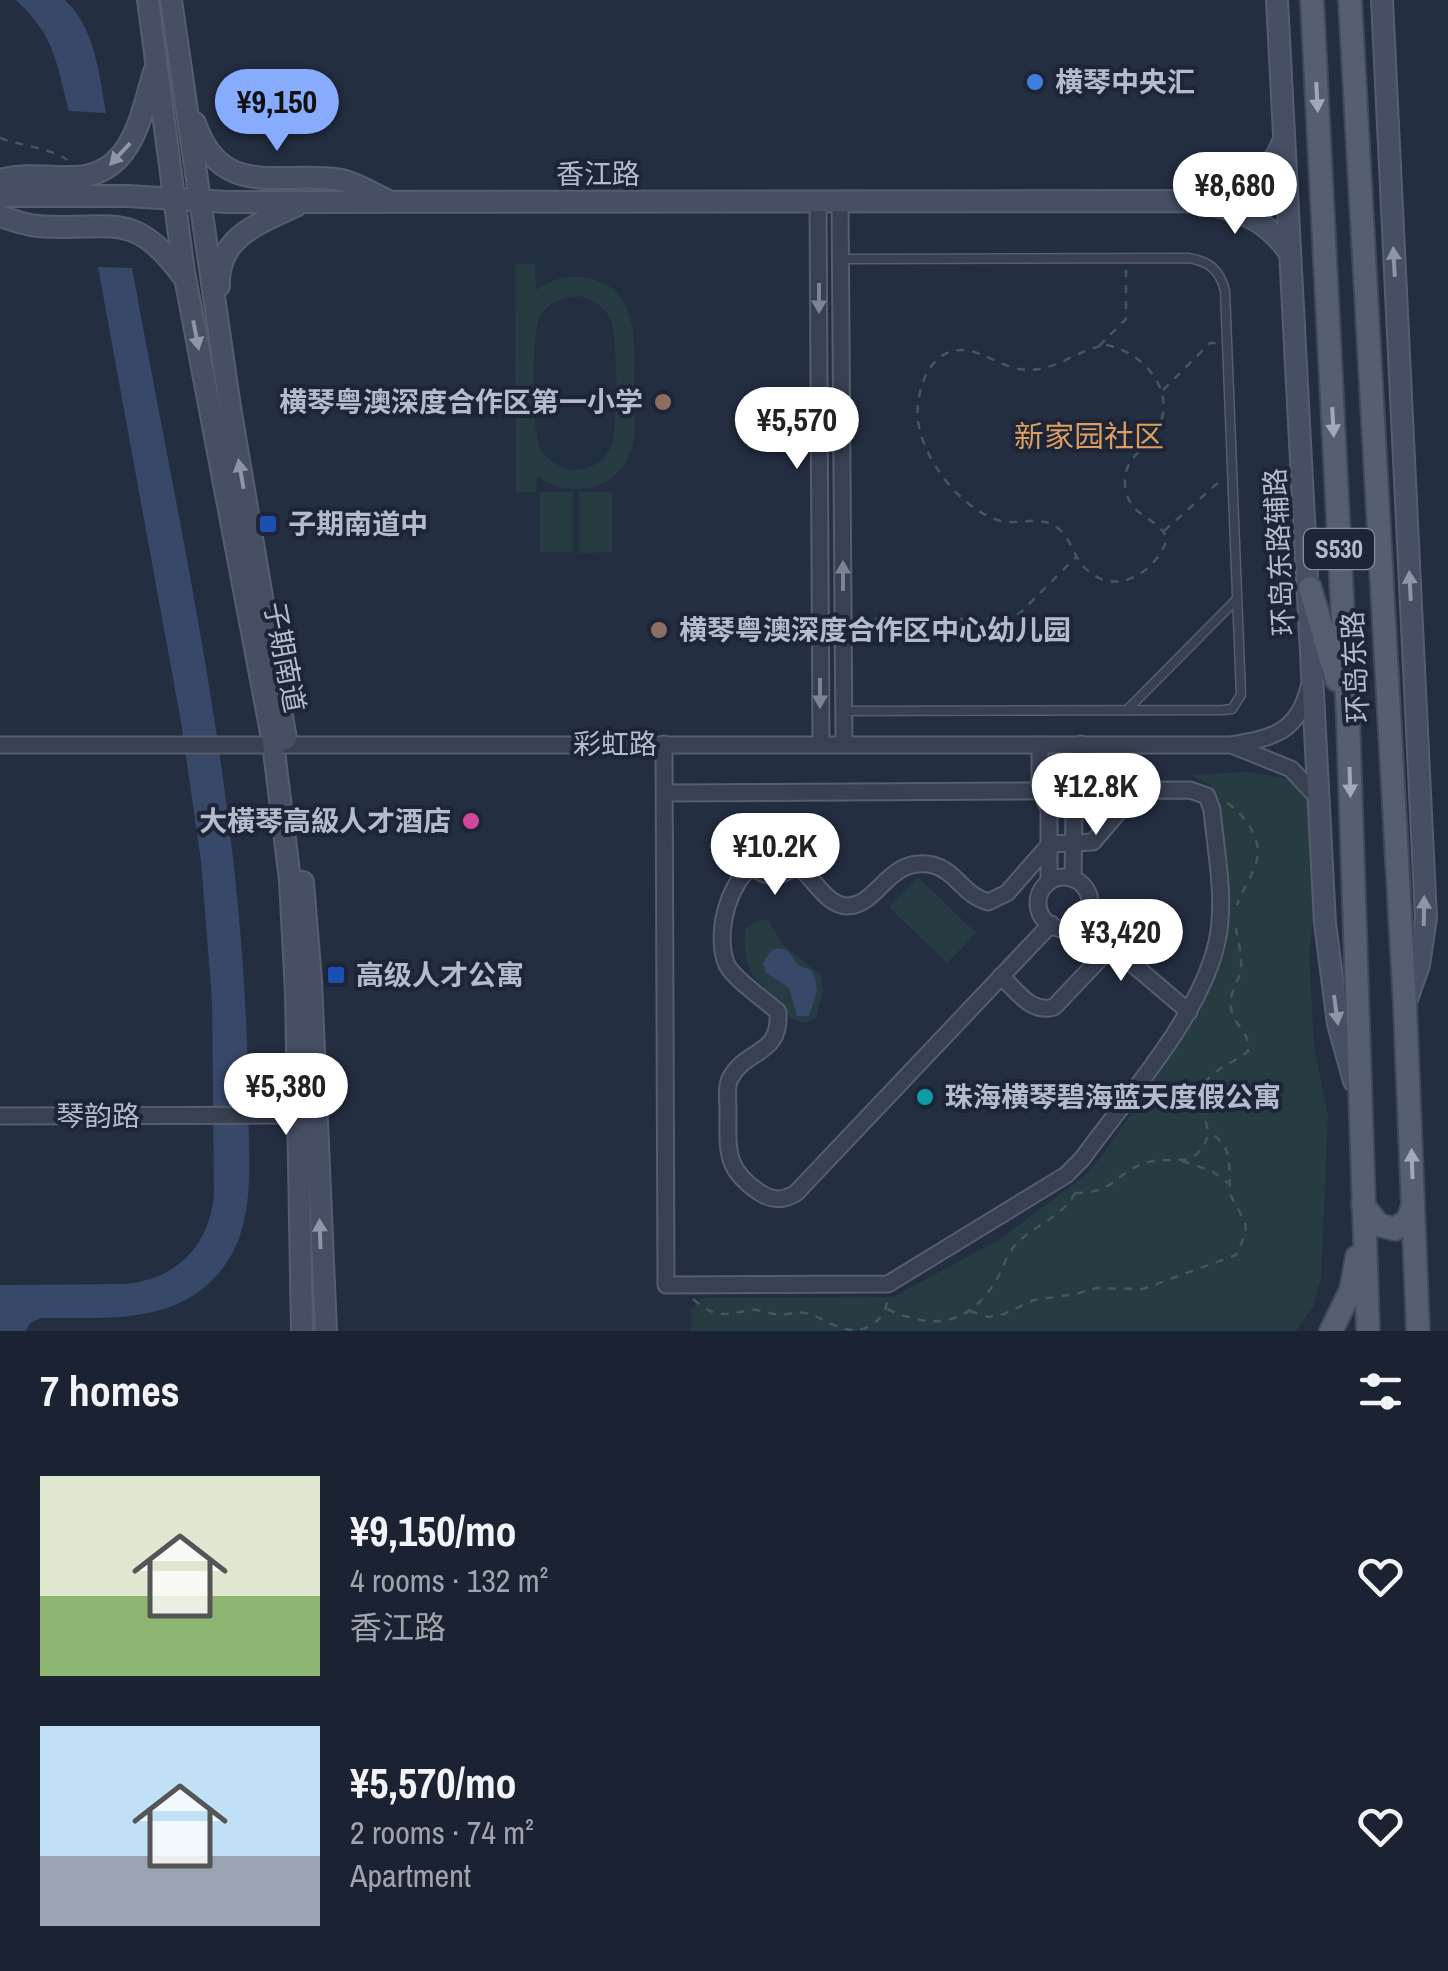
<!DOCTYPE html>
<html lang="en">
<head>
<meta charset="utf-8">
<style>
  :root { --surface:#1b2231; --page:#242a39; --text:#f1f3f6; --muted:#a0a4ab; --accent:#87acfd }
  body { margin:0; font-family:"Archivo Narrow","Noto Sans SC",sans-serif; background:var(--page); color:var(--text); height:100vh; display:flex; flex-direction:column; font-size:38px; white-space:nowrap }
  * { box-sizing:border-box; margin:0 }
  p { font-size:32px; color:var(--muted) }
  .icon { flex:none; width:55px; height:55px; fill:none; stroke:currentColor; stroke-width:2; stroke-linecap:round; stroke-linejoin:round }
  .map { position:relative; height:1331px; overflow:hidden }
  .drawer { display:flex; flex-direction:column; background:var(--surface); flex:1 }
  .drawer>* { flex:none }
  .price { position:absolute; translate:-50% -85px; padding:0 22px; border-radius:35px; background:#fff; color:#222; font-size:32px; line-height:65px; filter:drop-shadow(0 2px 5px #0008) }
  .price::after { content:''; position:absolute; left:50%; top:60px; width:30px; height:22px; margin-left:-15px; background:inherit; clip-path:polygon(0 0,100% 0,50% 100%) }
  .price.current { background:var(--accent); color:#111 }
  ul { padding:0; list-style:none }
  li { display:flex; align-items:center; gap:30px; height:250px; padding:0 40px }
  li span { display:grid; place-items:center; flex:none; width:280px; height:200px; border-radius:0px; color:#555 }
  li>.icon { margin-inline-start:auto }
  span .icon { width:120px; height:120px; fill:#fffc; stroke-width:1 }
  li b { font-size:42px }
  h2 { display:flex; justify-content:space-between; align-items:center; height:120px; padding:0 40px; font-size:42px }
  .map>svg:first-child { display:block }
  .green { fill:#263c42; fill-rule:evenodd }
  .water { fill:#374869 }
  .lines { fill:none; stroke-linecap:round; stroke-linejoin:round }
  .lane-casing { stroke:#565e6e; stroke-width:11 }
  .street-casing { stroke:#565e6e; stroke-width:19 }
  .secondary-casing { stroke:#565e6e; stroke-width:24 }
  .primary-casing { stroke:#41495a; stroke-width:26 }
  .path { stroke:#41585c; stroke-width:2.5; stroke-dasharray:8 8; stroke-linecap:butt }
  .lane { stroke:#384051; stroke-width:8 }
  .street { stroke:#384051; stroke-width:15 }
  .secondary { stroke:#464f64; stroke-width:20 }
  .primary { stroke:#565f71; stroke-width:22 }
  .oneway { fill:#a1a9b9 }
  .oneway2 { fill:#8e95a7 }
  .oneway3 { fill:#7c8494 }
  .shop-dot { fill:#3f7fe0; stroke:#1d2536; stroke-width:4 }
  .education-dot { fill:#8d6e63; stroke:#1d2536; stroke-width:4 }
  .transit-dot { fill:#1a4fb4; stroke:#1d2536; stroke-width:4 }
  .hotel-dot { fill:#d1479c; stroke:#1d2536; stroke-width:4 }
  .culture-dot { fill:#0f9aa8; stroke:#1d2536; stroke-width:4 }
  .labels { text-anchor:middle; stroke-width:8; stroke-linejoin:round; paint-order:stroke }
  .shield { fill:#1d2536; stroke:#878e9e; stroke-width:2.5 }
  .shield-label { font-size:25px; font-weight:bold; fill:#b4bbcb }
  .poi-label { font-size:28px; font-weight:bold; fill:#b4bbcb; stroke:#1d2536; text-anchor:start }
  .street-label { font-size:28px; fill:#b4bbcb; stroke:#1d2536 }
  .neighbourhood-label { font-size:30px; fill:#db9e60; stroke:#1d2536 }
</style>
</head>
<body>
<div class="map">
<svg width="1448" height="1331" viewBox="0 0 1448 1331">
  <rect width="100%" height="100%" fill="#242e41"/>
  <g class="green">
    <path d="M515,264H535L536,290C551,279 568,274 587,278C643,288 634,351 634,394C634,414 638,437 629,456C612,492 568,499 537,476L536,492L516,493ZM579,296C592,299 603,305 610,318C618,335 619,432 610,449C602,464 587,470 571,470C558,466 547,460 540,448C532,431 531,334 540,317C548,302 563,297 579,296Z"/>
    <rect x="540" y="492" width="33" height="60"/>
    <polygon points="579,492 612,492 612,552 579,553"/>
    <polygon points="1248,772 1289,779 1311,805 1314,914 1309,954 1314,1044 1328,1116 1321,1277 1313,1307 1296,1331 691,1331 691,1310 702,1298 893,1297 1002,1238 1086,1174 1104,1153 1198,1015 1227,946 1229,916 1216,797 1209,784 1191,775"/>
    <polygon points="918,877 976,933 947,963 889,907"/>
    <path d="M759,919L769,921L783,945L821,975L823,992L816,1017L806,1023L790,1018C779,996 752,985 747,961C744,951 745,939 745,929Z"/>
  </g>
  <g class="water">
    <path d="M16,0H65C95,28 99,74 106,113L69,111C56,62 55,36 16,0Z"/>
    <path d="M98,267L132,268C182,543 247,819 248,1100C248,1158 259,1227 218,1274C173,1326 104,1317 41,1318L30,1323L26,1331H0V1285L125,1284C177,1279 209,1246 214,1195L212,1001L201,861L181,722Z"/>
    <polygon points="777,948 787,950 798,965 811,970 815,977 817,991 809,1016 797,1016 789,988 766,973 763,963 771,951"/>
  </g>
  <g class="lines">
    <defs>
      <g id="lane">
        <path d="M841,259L1188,258C1209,261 1220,270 1225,291L1241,695L1232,709L1223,710L845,711"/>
        <polyline points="1127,710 1236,600"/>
      </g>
      <g id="street">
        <polyline points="818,201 821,743"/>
        <polyline points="840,201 844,743"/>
        <path d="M664,744L666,1285L888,1284L1066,1175L1082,1159C1127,1097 1200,1017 1217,942C1226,900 1216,853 1212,810L1207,796L1190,790L666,793"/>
        <path d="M0,745H1230C1272,738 1298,733 1309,687"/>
        <polyline points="1040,745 1040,790 1049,809 1049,882"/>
        <polyline points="1234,746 1291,769 1321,801"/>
        <path d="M753,867C768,880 782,877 797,865"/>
        <circle cx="1064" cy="903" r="26"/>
        <polyline points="1073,879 1074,811 1082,790 1081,744"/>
        <polyline points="1082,921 1189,1012"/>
        <path d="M1051,924L796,1193C783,1201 772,1201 759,1192C724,1169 728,1149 728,1110C728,1100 726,1087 730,1079C745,1048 781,1057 778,1012C765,1000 734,979 727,965C713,934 730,870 765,859C805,846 816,905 847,906C879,906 888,855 933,865C956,871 963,895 988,902L1007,893L1050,844L1093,842L1138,789"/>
        <path d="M1001,976C1017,991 1031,1014 1054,1007L1112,946"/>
        <polyline points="0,1116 307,1115"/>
      </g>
      <g id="secondary">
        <polyline points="148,0 184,272 273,743 290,880 296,994 302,1331"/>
        <polyline points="171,0 230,407 286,739"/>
        <polyline points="1277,0 1325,923 1338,1024 1354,1081"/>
        <polyline points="1382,0 1426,918 1419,965 1407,999"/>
        <path d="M195,123C221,201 281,170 342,180C356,183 371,193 385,199"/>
        <path d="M0,180C26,173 51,178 77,177C133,173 141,115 154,72"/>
        <path d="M0,196H128L227,202L1197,201C1240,212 1262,215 1289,252"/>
        <path d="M1199,200C1235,190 1267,182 1282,144"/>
        <path d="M0,216C12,220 25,225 38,226C110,232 132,207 182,275"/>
        <path d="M219,286C217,237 258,224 296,206"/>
        <polyline points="303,882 311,981 326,1331"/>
      </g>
      <g id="primary">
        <polyline points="1312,0 1348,718 1368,1331"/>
        <polyline points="1350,0 1405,1006 1418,1331"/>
        <polyline points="1310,588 1337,680"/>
        <polyline points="1363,1205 1379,1225 1395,1229 1408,1220 1413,1205"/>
        <polyline points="1331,1331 1351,1290 1357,1257"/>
      </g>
    </defs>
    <use href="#lane" class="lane-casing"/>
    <use href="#street" class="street-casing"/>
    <use href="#secondary" class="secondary-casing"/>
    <use href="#primary" class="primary-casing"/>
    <g class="path">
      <path d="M0,138C18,145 54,149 67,160"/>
      <path d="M1106,345C1143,351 1181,394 1155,433C1143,452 1123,458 1125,485C1128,519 1159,516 1167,539C1156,573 1114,599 1084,567C1072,554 1070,534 1053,525C1036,516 1019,525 1001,521C958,510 912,447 918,404C920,385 928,362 947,353C972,342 995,365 1019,369C1053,375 1074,350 1106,345Z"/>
      <polyline points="1099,346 1126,319 1126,270"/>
      <polyline points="1163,390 1210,343 1216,343"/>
      <polyline points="1164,531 1221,480"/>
      <polyline points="859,619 1014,619 1076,557"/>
      <path d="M1227,803C1244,814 1262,838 1257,859C1254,875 1242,889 1237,905"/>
      <polyline points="1182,1161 1212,1171 1228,1183"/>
      <path d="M1075,1193C1114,1193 1111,1177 1142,1164C1157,1158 1175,1161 1191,1159C1232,1126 1181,1111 1208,1079C1218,1067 1236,1062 1248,1051C1251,1032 1234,1027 1231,1008C1228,994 1239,982 1241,969C1242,955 1238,941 1236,928"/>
      <path d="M693,1299C717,1320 724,1314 751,1310C759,1309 767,1313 774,1314C785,1316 795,1311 805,1313C824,1317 836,1331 857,1330C872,1329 887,1315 887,1300"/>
      <path d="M887,1309C935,1331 971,1325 998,1277C1003,1268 1006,1257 1012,1249C1029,1226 1061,1220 1075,1193L1072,1188"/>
      <polyline points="970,1311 989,1317 1004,1314 1034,1300 1076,1294 1096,1288 1143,1289 1236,1255 1246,1233 1245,1222 1230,1194 1229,1157 1224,1145 1212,1133"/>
    </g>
    <use href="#lane" class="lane"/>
    <use href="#street" class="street"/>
    <use href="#secondary" class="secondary"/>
    <use href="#primary" class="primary"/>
  </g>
  <defs><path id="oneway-solid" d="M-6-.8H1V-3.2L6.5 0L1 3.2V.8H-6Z" transform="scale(2.5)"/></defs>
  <g class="oneway">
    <use href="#oneway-solid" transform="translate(1317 97) rotate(87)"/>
    <use href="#oneway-solid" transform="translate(1333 422) rotate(87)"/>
    <use href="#oneway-solid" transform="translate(1350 782) rotate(88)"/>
    <use href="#oneway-solid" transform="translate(1412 1164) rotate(-92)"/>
  </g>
  <g class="oneway2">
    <use href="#oneway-solid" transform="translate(120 154) rotate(133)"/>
    <use href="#oneway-solid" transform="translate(1394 262) rotate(-93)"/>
    <use href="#oneway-solid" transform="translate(196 335) rotate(79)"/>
    <use href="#oneway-solid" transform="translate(241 474) rotate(-100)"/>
    <use href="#oneway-solid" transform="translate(1410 586) rotate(-93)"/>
    <use href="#oneway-solid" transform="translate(1424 911) rotate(-89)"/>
    <use href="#oneway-solid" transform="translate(1336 1010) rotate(82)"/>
    <use href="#oneway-solid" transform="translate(320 1234) rotate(-92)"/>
  </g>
  <g class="oneway3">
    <use href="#oneway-solid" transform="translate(819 298) rotate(90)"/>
    <use href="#oneway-solid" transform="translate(843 576) rotate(-90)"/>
    <use href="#oneway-solid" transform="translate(820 693) rotate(90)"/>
  </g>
  <circle class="shop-dot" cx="1035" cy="82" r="10"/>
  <g class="education-dot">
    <circle cx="663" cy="402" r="10"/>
    <circle cx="659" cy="630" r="10"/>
  </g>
  <g class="transit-dot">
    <rect x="258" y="514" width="20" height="20" rx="5"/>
    <rect x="326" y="965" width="20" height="20" rx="5"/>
  </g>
  <circle class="hotel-dot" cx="471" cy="821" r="10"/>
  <circle class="culture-dot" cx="925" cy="1097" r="10"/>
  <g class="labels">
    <rect class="shield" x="1304" y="529" width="70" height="40" rx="8"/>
    <g class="shield-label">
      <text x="1339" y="558">S530</text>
    </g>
    <g class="poi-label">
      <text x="1055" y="92">横琴中央汇</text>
      <text x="643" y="412" text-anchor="end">横琴粤澳深度合作区第一小学</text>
      <text x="288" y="534">子期南道中</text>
      <text x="679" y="640">横琴粤澳深度合作区中心幼儿园</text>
      <text x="451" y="831" text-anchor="end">大橫琴高級人才酒店</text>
      <text x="356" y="985">高级人才公寓</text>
      <text x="945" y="1107">珠海横琴碧海蓝天度假公寓</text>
    </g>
    <g class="street-label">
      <text x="598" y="184">香江路</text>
      <text transform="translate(1279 552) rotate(-93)" y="10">环岛东路辅路</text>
      <text transform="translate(285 657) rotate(79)" y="10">子期南道</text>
      <text transform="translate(1355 667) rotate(-93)" y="10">环岛东路</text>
      <text x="615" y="754">彩虹路</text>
      <text x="98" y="1126">琴韵路</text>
    </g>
    <g class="neighbourhood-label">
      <text x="1089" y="447">新家园社区</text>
    </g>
  </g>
</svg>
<b class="price current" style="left:277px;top:154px">¥9,150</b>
<b class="price" style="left:1235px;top:237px">¥8,680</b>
<b class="price" style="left:797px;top:472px">¥5,570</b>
<b class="price" style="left:1096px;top:838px">¥12.8K</b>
<b class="price" style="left:775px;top:898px">¥10.2K</b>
<b class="price" style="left:1121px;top:984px">¥3,420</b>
<b class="price" style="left:286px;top:1138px">¥5,380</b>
</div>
<section class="drawer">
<h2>7 homes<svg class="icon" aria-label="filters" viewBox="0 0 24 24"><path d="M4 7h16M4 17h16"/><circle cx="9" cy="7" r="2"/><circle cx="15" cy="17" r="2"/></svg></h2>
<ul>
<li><span style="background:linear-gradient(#dfe7d0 60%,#8fb573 0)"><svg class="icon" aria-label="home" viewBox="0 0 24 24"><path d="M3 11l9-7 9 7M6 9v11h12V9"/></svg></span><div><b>¥9,150/mo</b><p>4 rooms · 132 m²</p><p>香江路</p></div><svg class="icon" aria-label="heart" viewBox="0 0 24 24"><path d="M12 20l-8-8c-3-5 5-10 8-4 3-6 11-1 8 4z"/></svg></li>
<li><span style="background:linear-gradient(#bfe0f5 65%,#9aa5b1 0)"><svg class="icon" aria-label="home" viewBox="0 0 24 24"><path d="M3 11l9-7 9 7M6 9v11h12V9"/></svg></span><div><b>¥5,570/mo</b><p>2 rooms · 74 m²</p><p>Apartment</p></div><svg class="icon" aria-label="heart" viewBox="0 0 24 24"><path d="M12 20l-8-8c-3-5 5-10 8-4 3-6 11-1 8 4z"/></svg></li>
</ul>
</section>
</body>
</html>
